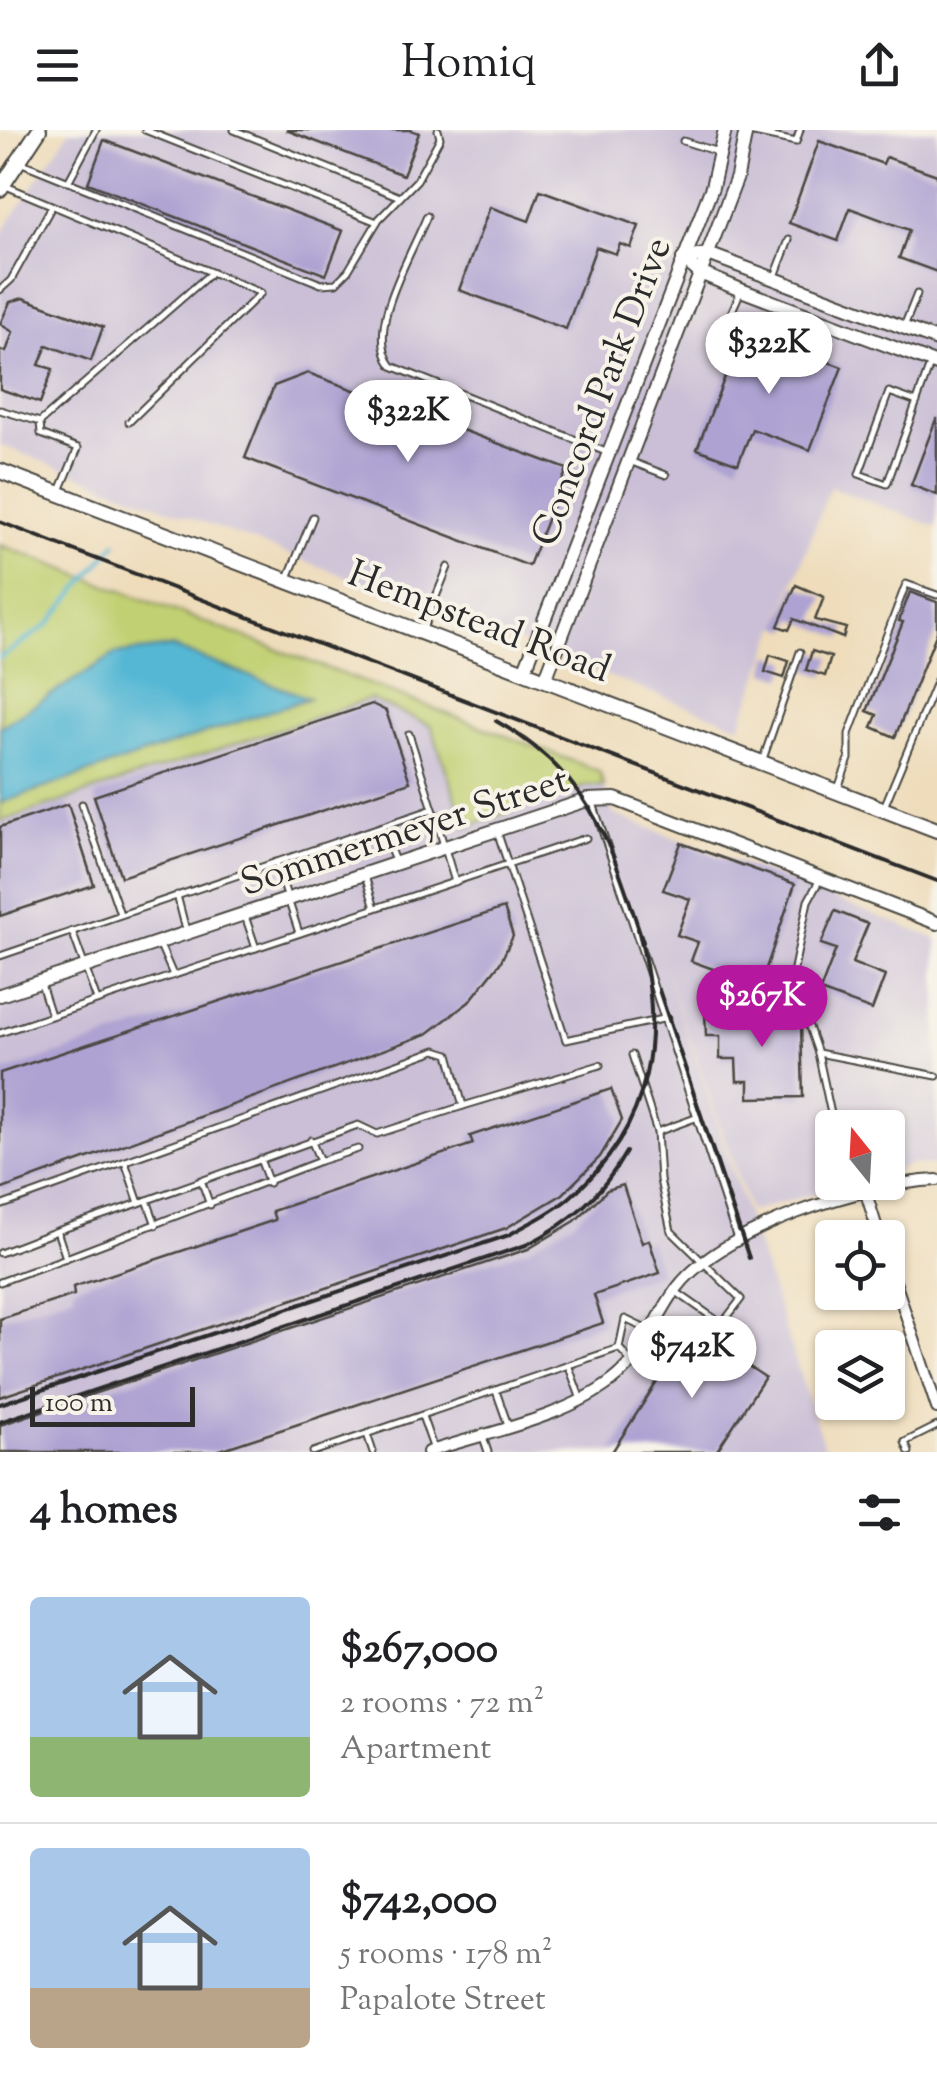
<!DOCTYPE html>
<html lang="en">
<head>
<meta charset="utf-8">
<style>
  :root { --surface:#fff; --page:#f2f2f2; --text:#202124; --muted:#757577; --line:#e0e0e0; --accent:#b5179e }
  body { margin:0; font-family:"Sorts Mill Goudy",serif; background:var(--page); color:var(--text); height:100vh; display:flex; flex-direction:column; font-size:38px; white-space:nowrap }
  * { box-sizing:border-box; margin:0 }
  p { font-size:32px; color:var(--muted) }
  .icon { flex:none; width:55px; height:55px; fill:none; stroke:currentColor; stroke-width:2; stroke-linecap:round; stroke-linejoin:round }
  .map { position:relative; height:1322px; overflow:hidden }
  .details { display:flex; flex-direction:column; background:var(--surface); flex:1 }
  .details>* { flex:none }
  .needle { width:65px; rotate:342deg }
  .tools { position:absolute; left:815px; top:980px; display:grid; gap:20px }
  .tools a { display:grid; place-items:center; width:90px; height:90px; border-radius:10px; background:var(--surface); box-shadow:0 2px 8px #0004; font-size:50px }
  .scale { position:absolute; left:30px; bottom:25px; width:165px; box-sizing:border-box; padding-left:10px; border:5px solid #2b2b2b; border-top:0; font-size:28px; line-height:35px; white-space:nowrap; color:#2b2b2b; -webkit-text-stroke:8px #f7f3e8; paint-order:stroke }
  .price { position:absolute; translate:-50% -85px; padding:0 22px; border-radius:35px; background:#fff; color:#222; font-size:32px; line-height:65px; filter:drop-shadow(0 2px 5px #0008) }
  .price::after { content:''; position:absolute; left:50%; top:60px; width:30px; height:22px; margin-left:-15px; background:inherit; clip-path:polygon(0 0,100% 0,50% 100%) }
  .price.current { background:var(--accent); color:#fff }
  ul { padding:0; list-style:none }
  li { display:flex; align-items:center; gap:30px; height:250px; padding:0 30px }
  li+li { border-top:2px solid var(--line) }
  li span { display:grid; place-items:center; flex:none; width:280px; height:200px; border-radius:10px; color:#555 }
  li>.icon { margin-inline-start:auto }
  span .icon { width:120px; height:120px; fill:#fffc; stroke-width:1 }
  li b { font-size:42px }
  h2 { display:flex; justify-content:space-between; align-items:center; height:120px; padding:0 30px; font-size:42px }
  header { display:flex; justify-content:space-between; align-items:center; height:130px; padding:0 30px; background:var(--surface); font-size:45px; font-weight:600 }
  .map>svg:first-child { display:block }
  .industrial { fill:#cabfd6 }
  .green { fill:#c1d072; stroke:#767e4e; stroke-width:2.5 }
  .water { fill:#55b7d4; stroke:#407180; stroke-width:2.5 }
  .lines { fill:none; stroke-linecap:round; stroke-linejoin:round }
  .stream { stroke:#55b7d4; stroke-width:4 }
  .building { fill:#ada2d2 }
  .service-casing { stroke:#484640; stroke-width:9 }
  .minor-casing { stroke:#484640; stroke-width:14 }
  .tertiary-casing { stroke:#484640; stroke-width:16 }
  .secondary-casing { stroke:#484640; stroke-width:18 }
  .service { stroke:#fff; stroke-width:5 }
  .minor { stroke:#fff; stroke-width:10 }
  .tertiary { stroke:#fff; stroke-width:12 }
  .secondary { stroke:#fff; stroke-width:14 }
  .rail { stroke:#2b2b2b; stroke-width:4 }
  .labels { text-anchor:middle; stroke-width:8; stroke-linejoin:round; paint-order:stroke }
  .street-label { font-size:38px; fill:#2b2b2b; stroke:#f7f3e8 }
</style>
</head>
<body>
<header><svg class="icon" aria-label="menu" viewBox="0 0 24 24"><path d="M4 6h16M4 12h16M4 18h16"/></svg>Homiq<svg class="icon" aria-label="share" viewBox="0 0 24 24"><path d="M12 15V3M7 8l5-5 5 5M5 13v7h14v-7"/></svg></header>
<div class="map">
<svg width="937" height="1322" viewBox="0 0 937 1322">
  <rect width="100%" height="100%" fill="#f7f3e8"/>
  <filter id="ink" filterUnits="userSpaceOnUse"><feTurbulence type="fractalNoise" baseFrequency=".01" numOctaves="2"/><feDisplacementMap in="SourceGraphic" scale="20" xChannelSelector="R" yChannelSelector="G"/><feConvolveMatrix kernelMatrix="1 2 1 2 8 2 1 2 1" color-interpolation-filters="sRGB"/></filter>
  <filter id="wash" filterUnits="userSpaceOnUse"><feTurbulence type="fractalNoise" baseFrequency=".0048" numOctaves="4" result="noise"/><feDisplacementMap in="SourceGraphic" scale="40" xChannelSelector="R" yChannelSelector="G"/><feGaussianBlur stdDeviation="2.25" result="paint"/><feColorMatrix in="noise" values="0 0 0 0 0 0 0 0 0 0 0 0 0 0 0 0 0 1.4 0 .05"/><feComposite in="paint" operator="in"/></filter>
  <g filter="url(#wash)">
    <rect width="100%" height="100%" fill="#eedcba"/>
    <g class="industrial">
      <polygon points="70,0 937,0 937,397 830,357 740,596 0,315 0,106"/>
      <polygon points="0,415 599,641 613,684 937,809 937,1036 913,1034 888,1042 888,998 832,998 832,1052 851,1053 750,1082 662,829 826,1322 0,1322"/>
    </g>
    <polygon class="green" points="0,415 599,641 604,656 587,656 466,697 431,596 370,569 0,692"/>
    <polygon class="water" points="172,517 309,568 0,673 0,597 115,524"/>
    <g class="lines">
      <polyline class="stream" points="0,528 48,495 116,413"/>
    </g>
    <g id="blocks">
      <g class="building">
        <polygon points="286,0 411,0 419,3 403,45"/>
        <polygon points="104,10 343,101 326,145 88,53"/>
        <polygon points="819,11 883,34 886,27 937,45 937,142 899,128 909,100 850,78 838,111 789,93"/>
        <polygon points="540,60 639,96 631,118 620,114 616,124 596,117 566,199 459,160 490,77 529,91"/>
        <polygon points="23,168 103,197 91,231 47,215 39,235 53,239 40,273 0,259 0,220 6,222 13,202 0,194 10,172"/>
        <polygon points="743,200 842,237 810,320 752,299 738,334 697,319"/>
        <polygon points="308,243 567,339 529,436 245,328 274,256"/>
        <polygon points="936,289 937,289 937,365 911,355"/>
        <polygon points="796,455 824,467 815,490 846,498 843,508 794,489 789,500 778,496"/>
        <polygon points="910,462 937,472 937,502 895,607 872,597 877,585 867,581 903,492 899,491"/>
        <polygon points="812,521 831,527 825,546 806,540"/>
        <polygon points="770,525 789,531 784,548 765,542"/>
        <polygon points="372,574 386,581 410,652 121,747 94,666"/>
        <polygon points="68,674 94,755 0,786 0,697"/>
        <polygon points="681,713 795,754 760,856 691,831 698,812 677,805 690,769 663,760"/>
        <polygon points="504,778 513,806 500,833 469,872 427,904 0,1060 0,943"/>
        <polygon points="835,781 868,794 852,833 885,846 872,880 820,861 836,819 821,814"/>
        <polygon points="796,880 801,894 803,967 749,968 749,951 737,951 736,929 720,929 720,906 706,906 705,882"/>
        <polygon points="611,959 622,990 600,1027 563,1064 506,1098 0,1267 0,1189 74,1165 73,1157 275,1090 272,1081 473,1014 470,1006"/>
        <polygon points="623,1055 642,1113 649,1110 660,1143 594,1165 603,1193 214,1322 0,1322 0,1295 528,1119 575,1091 607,1060"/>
        <polygon points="691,1199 765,1247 716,1322 612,1322"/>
      </g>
    </g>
  </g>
  <g filter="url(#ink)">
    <use href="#blocks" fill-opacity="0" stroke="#484640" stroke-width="2.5"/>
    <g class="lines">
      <defs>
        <g id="service">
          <polyline points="145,0 377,92"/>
          <polyline points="234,0 400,67"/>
          <polyline points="749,2 796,12 800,0"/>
          <polyline points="683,11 718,22"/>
          <polyline points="22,33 321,154 336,153 348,141 379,89 417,50 440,8 438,0"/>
          <polyline points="68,52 96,0"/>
          <polyline points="6,56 261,163 129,292"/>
          <path d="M427,86C411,126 364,200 392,236L606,322"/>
          <polyline points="774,149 789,110"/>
          <polyline points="0,160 11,150 52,76"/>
          <polyline points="728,190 740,163"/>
          <polyline points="905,194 917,164"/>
          <polyline points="917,272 889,262 859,344 887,354 930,235"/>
          <polyline points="0,280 40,292"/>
          <polyline points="632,332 666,345"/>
          <polyline points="60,361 78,318 41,304 40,292 211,143"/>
          <polyline points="288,448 313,387"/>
          <polyline points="422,501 448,437"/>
          <polyline points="762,632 800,522"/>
          <polyline points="837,661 849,629 849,604 906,454 937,465"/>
          <polyline points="592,670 737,1109"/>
          <polyline points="82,674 120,784"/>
          <polyline points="884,677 937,550"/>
          <polyline points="433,679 455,752"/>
          <polyline points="381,697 395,731"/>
          <polyline points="586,708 508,734 566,910 667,888"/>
          <polyline points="276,732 299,803"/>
          <polyline points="365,746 375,778"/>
          <polyline points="819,751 808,771 792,848 818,923 834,998"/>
          <polyline points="177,765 186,800"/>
          <polyline points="245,786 256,818"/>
          <polyline points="72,801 97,870"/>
          <polyline points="160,815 173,845"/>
          <polyline points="0,826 433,679 409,604"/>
          <polyline points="41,854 51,885"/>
          <polyline points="0,903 508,734 498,704"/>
          <polyline points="818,923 937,946"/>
          <polyline points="632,925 657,1002 698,987"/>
          <polyline points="657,1002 660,1050 671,1101 741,1169 722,1194 675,1161"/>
          <polyline points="311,1010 320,1031 358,1019"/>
          <polyline points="260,1029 269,1053"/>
          <polyline points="201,1050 210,1075"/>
          <polyline points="147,1070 156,1095"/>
          <polyline points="139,1073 358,995 377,1004 463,976"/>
          <polyline points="0,1076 436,920 449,924 463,976 600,935"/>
          <polyline points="0,1123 57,1101"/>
          <polyline points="66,1128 320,1031"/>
          <polyline points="0,1152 66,1128 57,1101 139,1073 125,1032"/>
          <polyline points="619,1218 625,1189 650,1201"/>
          <polyline points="569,1237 580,1267"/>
          <polyline points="496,1261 508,1295"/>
          <polyline points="422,1286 434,1320"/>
          <polyline points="367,1304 373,1322"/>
          <polyline points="483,1307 488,1322"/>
          <polyline points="313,1322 619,1218 630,1230"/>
          <polyline points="909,1322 905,1312 937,1296"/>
        </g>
        <g id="minor">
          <polyline points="866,1063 880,1108"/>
          <polyline points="888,1131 937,1278"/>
          <path d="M428,1322C487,1302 562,1289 612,1251C645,1226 653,1190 677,1158C721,1099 864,1053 937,1050"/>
        </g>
        <g id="tertiary">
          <polyline points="683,129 700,143 741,160 937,234"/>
          <polyline points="683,129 708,124 937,210"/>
          <polyline points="524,542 712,57 725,0"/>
          <polyline points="545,550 737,47 746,0"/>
          <polyline points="0,865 587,670 615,669 937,793"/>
        </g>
        <g id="secondary">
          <polyline points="0,59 39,0"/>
          <polyline points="0,341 937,700"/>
        </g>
      </defs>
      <use href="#service" class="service-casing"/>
      <use href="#minor" class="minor-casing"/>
      <use href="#tertiary" class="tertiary-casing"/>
      <use href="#secondary" class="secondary-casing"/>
      <use href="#service" class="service"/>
      <use href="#minor" class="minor"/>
      <use href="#tertiary" class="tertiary"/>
      <use href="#secondary" class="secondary"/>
      <g class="rail">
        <polyline points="0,392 937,751"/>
        <path d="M496,591C592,645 611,715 643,812"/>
        <polyline points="659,860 749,1128"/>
        <path d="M0,1274L509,1105C529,1093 552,1083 569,1068C655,996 665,901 638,799"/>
        <path d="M0,1292L526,1115C570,1093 602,1065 626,1022"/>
      </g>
    </g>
  </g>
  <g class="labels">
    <g class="street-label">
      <text transform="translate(600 261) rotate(-69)" y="13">Concord Park Drive</text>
      <text transform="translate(480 490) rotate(21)" y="13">Hempstead Road</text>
      <text transform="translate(404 700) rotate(-18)" y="13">Sommermeyer Street</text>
    </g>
  </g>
</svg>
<div class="tools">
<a><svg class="needle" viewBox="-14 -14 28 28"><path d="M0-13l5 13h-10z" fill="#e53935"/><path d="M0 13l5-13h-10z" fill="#757577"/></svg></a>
<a><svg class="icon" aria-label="locate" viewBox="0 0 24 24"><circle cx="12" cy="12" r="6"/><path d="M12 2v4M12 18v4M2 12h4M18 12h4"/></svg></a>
<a><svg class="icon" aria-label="layers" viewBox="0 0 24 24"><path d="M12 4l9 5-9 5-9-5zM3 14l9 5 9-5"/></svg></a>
</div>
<div class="scale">100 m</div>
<b class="price" style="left:769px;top:267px">$322K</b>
<b class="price" style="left:408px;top:335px">$322K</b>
<b class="price current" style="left:762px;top:920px">$267K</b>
<b class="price" style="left:692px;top:1271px">$742K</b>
</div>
<section class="details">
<h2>4 homes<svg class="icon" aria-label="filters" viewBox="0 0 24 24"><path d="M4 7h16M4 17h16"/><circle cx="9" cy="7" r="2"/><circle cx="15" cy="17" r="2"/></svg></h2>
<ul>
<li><span style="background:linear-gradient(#a9c7e8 70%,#8fb573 0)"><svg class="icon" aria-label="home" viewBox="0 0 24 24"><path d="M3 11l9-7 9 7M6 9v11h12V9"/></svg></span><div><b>$267,000</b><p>2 rooms · 72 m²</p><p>Apartment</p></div></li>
<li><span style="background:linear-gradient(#a9c7e8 70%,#b9a48a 0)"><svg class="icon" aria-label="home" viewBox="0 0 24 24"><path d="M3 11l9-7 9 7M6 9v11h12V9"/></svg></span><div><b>$742,000</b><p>5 rooms · 178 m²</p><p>Papalote Street</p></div></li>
</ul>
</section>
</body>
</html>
